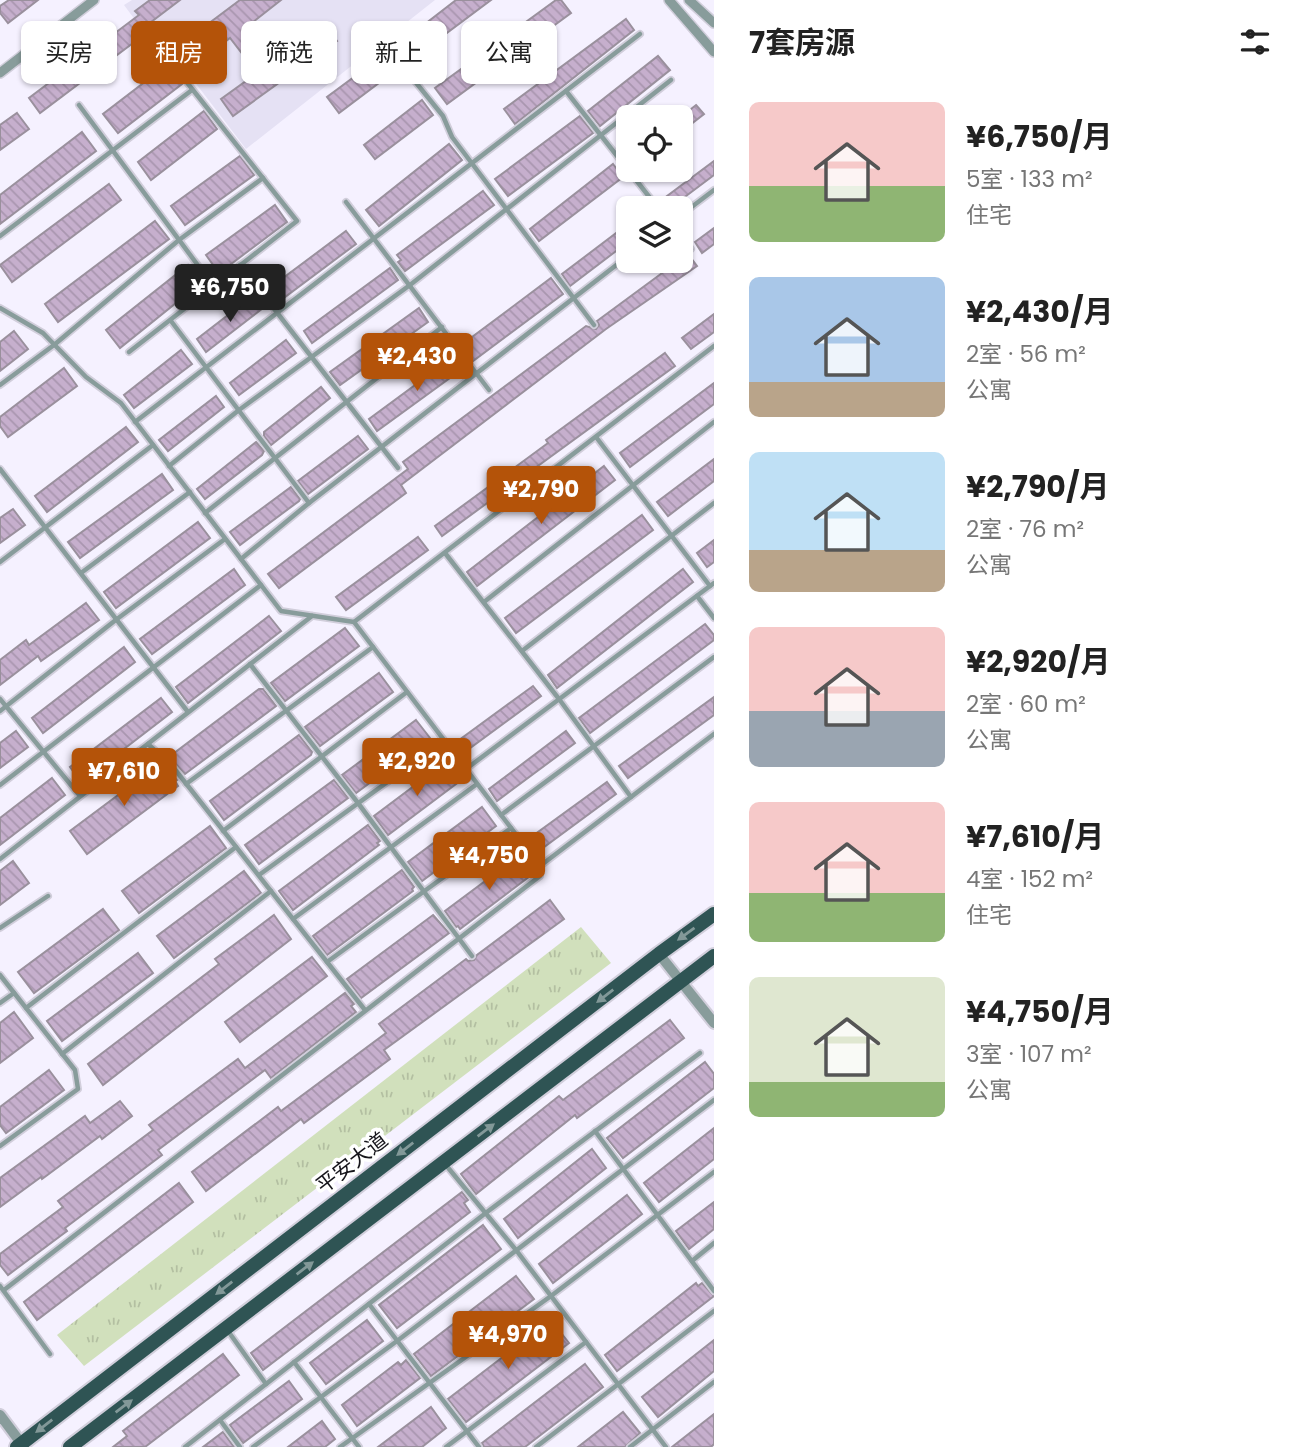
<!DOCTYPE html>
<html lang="zh">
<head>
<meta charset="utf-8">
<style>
  :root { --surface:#fff; --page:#f6f6f6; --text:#222; --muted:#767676; --accent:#b45309 }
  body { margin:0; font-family:Poppins,"Noto Sans SC",sans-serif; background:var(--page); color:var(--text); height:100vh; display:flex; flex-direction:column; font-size:26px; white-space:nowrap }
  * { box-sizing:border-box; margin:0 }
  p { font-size:23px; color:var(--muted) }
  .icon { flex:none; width:38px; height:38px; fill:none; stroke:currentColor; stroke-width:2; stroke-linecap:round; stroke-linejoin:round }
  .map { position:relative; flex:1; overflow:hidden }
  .panel { display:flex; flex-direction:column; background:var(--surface); width:595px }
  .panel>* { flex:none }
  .top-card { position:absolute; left:21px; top:21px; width:588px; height:63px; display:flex; gap:14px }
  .tools { position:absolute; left:616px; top:105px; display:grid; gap:14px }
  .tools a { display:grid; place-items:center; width:77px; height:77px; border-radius:10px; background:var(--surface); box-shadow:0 2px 5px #0004; font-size:35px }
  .price { position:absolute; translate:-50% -60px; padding:0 16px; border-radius:7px; background:var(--accent); color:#fff; font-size:23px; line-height:46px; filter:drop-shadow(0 2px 4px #0008) }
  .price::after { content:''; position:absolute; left:50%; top:42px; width:21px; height:16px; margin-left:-10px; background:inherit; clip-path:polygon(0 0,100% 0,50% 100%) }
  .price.current { background:#222; color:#fff }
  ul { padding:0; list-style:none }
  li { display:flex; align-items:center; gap:21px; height:175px; padding:0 35px }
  li span { display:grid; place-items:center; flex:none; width:196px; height:140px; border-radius:10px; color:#555 }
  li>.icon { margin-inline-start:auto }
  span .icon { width:84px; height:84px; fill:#fffc; stroke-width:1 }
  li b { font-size:30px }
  h2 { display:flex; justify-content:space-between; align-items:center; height:84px; padding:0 35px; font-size:30px }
  .tag { padding:0 24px; border-radius:10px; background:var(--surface); box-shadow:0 2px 5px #0004; font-size:24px; line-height:63px }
  .tag.current { background:var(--accent); color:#fff }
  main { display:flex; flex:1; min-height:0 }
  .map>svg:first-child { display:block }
  .built { fill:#e5e1f4 }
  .grass { fill:url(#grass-tufts) }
  .building { fill:url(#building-back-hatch); stroke:#9a909d; stroke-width:2 }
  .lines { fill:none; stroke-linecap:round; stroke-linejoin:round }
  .service-casing { stroke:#d1cedb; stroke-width:8 }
  .minor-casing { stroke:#d1cedb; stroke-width:12 }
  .tertiary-casing { stroke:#d1cedb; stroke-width:14 }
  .primary-casing { stroke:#d1cedb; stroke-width:18 }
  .service { stroke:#889c9b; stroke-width:4.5 }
  .minor { stroke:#889c9b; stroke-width:9 }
  .tertiary { stroke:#889c9b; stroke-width:10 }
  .primary { stroke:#2f5454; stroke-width:14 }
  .oneway { fill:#829898 }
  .labels { text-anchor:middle; stroke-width:7; stroke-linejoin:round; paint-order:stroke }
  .street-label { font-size:21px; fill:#16151b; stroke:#fff }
</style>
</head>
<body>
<main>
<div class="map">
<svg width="714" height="1447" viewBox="0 0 714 1447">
  <defs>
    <pattern id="grass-tufts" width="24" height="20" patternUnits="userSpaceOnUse" patternTransform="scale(1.75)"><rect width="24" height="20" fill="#d1e0bc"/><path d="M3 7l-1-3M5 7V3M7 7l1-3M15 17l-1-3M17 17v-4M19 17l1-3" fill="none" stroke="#b3bfa1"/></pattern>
    <pattern id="building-back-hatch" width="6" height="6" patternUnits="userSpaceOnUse" patternTransform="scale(1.75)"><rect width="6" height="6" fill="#c6afcd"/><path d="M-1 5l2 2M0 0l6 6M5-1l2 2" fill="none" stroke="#a996af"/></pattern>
  </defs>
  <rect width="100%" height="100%" fill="#f5f1ff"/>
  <polygon class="built" points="132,0 435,0 246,149 158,34 147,36 124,5"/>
  <polygon class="grass" points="581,927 611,963 84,1366 57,1335"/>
  <g class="building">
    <polygon points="9,0 38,0 8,23 0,13 0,6"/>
    <polygon points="150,0 180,0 138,32 141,37 40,113 29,98 139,15 135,11"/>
    <polygon points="240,0 281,0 248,26 274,59 324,23 337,41 233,116 221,99 257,73 230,38 207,56 192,36"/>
    <polygon points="456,0 491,0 428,47 416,31"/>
    <polygon points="556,0 561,0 571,13 447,104 435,88"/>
    <polygon points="626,19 634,30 515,124 504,109"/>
    <polygon points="400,43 412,58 339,113 327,97"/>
    <polygon points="658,56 670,70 600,126 588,111"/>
    <polygon points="167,65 182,84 118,133 103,114"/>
    <polygon points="422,100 433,115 375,159 364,145"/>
    <polygon points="696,105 704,114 681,132 681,117"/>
    <polygon points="204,111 217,129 151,180 138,162"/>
    <polygon points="17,113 29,129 0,150 0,125"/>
    <polygon points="580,116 593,133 508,196 495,179"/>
    <polygon points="82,132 96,151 0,224 0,195"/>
    <polygon points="449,144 462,160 379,226 366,210"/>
    <polygon points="240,156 254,175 185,225 171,206"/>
    <polygon points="714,161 714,175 670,208 663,208 659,202"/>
    <polygon points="613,164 623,177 539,241 530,229"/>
    <polygon points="109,184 121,200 12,282 0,265"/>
    <polygon points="483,191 494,205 405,271 398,262 401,260 397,255"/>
    <polygon points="275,205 287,222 219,273 206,255"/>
    <polygon points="155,221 169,239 58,322 45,304"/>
    <polygon points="628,224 628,242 570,286 562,274"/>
    <polygon points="714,228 714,244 702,253 695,242"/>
    <polygon points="346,231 356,244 281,300 271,287"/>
    <polygon points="688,254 697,266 606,329 401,485 406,493 279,588 268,574 408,469 403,462 586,326 596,329 599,325 597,321"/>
    <polygon points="188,265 202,282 120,348 106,330"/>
    <polygon points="390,268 398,280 312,343 304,331"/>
    <polygon points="551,278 563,294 473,361 464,349 467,347 464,343"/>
    <polygon points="254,295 263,308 206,352 197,339"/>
    <polygon points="419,308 428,322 340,385 330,372"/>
    <polygon points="714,314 714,332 691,349 682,338"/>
    <polygon points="14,331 28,349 0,371 0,342"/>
    <polygon points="286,340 296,353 239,395 230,383"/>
    <polygon points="181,350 192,364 134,408 124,395"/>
    <polygon points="665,353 675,366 442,536 435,526 548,443 546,440"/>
    <polygon points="456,355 465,367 377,431 369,419"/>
    <polygon points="64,368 77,386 8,437 0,426 0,417"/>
    <polygon points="714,383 714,404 630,467 620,453"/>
    <polygon points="321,387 330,398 271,445 264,436 264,432"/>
    <polygon points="216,396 224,407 168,451 159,440"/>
    <polygon points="126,427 138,442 47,512 35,496"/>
    <polygon points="358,436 368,449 308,494 298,481"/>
    <polygon points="256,442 264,451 262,455 205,499 197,489"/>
    <polygon points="714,459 714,481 668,516 657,502"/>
    <polygon points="604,466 615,480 477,586 467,572"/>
    <polygon points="162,474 173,490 80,558 68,542"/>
    <polygon points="291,487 300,499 299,501 240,545 230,532"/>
    <polygon points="13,509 25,525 0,543 0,518"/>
    <polygon points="642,515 653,530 516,633 505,618"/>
    <polygon points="198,522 210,538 116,608 104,592"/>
    <polygon points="418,537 428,550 346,610 336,597"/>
    <polygon points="714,540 714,562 707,567 697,553"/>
    <polygon points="234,569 245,585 152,654 140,639"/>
    <polygon points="683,569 693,582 557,688 548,675"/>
    <polygon points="86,603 99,620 41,661 38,656 0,685 0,660 26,640 29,645"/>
    <polygon points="269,616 281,631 188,703 176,687"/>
    <polygon points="705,624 714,635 714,640 590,733 579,718"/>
    <polygon points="345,628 359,646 285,701 271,683"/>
    <polygon points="124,647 135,662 43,733 32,718"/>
    <polygon points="379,673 393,692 320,746 305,727"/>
    <polygon points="533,686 541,696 462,754 455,743"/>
    <polygon points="259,689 263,689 276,706 185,774 169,757"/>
    <polygon points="714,697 714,715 628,778 619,766"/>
    <polygon points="161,698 172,712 81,782 70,767"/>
    <polygon points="416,720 430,738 356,793 342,775"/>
    <polygon points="16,731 28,747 0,768 0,743"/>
    <polygon points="566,731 575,743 497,801 489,789"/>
    <polygon points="299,735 312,752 311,755 224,820 210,801"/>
    <polygon points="446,762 460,781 388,835 374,816"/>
    <polygon points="161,763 177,780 175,781 178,786 87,854 70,831"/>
    <polygon points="52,778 65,795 0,845 0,818"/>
    <polygon points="334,780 348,798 259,864 245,845"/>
    <polygon points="607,782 616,794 536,853 527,840"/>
    <polygon points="482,807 496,826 422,881 408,862"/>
    <polygon points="368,825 380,841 377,843 379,845 293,910 279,891"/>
    <polygon points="210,826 226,848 139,913 122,891"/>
    <polygon points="520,855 534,873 460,929 458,926 456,927 445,911"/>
    <polygon points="13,861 29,883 0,905 0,871"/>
    <polygon points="402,870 414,887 412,889 413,891 327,955 313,936"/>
    <polygon points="244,871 261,893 174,958 157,936"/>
    <polygon points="550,900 564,919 384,1050 390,1059 304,1123 301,1119 206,1191 192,1172 278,1107 281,1111 386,1033 379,1024 466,959 468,961 474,960 477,955"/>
    <polygon points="103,909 119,930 34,993 18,972"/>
    <polygon points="274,915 291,939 103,1085 88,1064 219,964 215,959"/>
    <polygon points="433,915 449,933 361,998 347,979"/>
    <polygon points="138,953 153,973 62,1041 47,1021"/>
    <polygon points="312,957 327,976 240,1042 225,1022"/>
    <polygon points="345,993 354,1004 351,1006 356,1012 271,1078 265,1070 158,1150 162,1155 65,1228 67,1231 8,1275 0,1265 0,1254 63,1207 58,1201 153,1130 149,1125 238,1059 245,1068"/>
    <polygon points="14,1012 33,1038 0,1063 0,1023"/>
    <polygon points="670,1020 684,1038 577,1118 575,1115 476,1194 461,1174 559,1096 563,1100"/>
    <polygon points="705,1062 714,1074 714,1088 623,1158 607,1138"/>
    <polygon points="49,1070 64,1090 6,1133 0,1125 0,1107"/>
    <polygon points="120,1101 132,1116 102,1139 100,1136 42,1179 41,1177 0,1207 0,1178 85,1116 90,1123"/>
    <polygon points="714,1128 714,1159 659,1202 644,1183"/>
    <polygon points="592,1149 606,1168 518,1238 504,1219"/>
    <polygon points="179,1183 193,1202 37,1320 24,1302"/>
    <polygon points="462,1192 468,1200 464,1203 470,1212 263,1370 251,1353"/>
    <polygon points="627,1195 642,1214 553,1283 539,1264"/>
    <polygon points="714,1202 714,1229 689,1249 676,1231"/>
    <polygon points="483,1225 501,1249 397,1328 379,1305"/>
    <polygon points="516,1276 534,1299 431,1376 414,1354"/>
    <polygon points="696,1283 698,1286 702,1283 714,1296 617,1371 605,1355"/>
    <polygon points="367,1320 383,1341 326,1384 310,1363"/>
    <polygon points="551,1320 569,1343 466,1422 448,1399"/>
    <polygon points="714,1340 714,1371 658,1417 642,1397"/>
    <polygon points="223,1354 239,1375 145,1447 113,1447 127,1436 123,1431"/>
    <polygon points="406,1360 420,1378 357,1426 342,1405 398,1362 401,1365"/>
    <polygon points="585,1364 603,1387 525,1447 484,1447 482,1443"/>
    <polygon points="289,1381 302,1399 243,1443 230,1425"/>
    <polygon points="431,1407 446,1428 422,1447 378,1447"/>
    <polygon points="623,1412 640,1433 625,1447 578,1447"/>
    <polygon points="714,1414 714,1444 711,1447 672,1447"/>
    <polygon points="322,1421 335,1439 325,1447 288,1447"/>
    <polygon points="223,1432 234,1447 203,1447"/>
  </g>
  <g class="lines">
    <defs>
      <g id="service">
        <polyline points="409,74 443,116 452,137 594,325"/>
        <polyline points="566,91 658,208"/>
        <polyline points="79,105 214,287"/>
        <polyline points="346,202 489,390"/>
        <polyline points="681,215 714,190"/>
        <polyline points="0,236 192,90"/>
        <polyline points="681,236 691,249"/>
        <polyline points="240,265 398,468"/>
        <polyline points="0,308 43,333 86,377 121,403 281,611 354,622 540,866 714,734"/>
        <polyline points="171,321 309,503"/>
        <polyline points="129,352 297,221 158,46"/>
        <polyline points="0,385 54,345 179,240 263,178"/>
        <polyline points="135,422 640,34"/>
        <polyline points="596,437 710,586"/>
        <polyline points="169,466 239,410 410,285 671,80"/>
        <polyline points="0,469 188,712"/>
        <polyline points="205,513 442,327"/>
        <polyline points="445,553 559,699 631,797"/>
        <polyline points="241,559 309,503 628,256"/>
        <polyline points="0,562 153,445"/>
        <polyline points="81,573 190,492"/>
        <polyline points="697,596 714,618"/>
        <polyline points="484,602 714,422"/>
        <polyline points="354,622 714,346"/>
        <polyline points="522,651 714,503"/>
        <polyline points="250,664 358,803 472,956"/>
        <polyline points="0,699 80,796"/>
        <polyline points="0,711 117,619 225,539"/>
        <polyline points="148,744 173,767 365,1010"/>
        <polyline points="466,769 714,583"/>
        <polyline points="186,784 373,647"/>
        <polyline points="0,785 261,585"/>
        <polyline points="501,815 714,657"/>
        <polyline points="223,831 407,692"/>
        <polyline points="0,859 312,616"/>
        <polyline points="259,875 444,741"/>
        <polyline points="293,919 477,784"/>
        <polyline points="0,928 48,896"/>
        <polyline points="327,962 511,828"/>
        <polyline points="0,975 75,1070 78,1089 0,1146"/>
        <polyline points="0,1003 14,993"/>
        <polyline points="26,1008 236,847"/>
        <polyline points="62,1054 271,891"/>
        <polyline points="595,1131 714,1291"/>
        <polyline points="445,1164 516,1250 666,1447"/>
        <polyline points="692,1261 714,1243"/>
        <polyline points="0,1286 50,1354"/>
        <polyline points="4,1290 540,876 540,866"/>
        <polyline points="369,1304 479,1447"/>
        <polyline points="228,1331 266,1384"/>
        <polyline points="294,1362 359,1447"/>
        <polyline points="220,1420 240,1447"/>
        <polyline points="185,1447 487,1212 700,1053"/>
        <polyline points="253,1447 397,1341 714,1100"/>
        <polyline points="340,1447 551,1296 714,1172"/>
        <polyline points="446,1447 586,1342"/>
        <polyline points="536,1447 714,1311"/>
        <polyline points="630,1447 714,1382"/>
      </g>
      <g id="minor">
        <polyline points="669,0 714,52"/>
        <polyline points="689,0 714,23"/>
        <polyline points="0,73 94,0"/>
      </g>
      <g id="tertiary">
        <polyline points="659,954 714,1023"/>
        <polyline points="0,1415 24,1447"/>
      </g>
      <g id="primary">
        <polyline points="17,1447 659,954 714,914"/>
        <polyline points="70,1447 714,956"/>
      </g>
    </defs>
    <use href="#service" class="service-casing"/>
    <use href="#minor" class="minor-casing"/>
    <use href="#tertiary" class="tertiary-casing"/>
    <use href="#primary" class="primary-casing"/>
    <use href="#service" class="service"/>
    <use href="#minor" class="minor"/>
    <use href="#tertiary" class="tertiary"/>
    <use href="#primary" class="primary"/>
  </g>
  <defs><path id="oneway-solid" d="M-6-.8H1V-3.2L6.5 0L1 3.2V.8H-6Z" transform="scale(1.75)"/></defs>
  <g class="oneway">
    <use href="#oneway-solid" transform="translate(686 934) rotate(144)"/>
    <use href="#oneway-solid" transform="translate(605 996) rotate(142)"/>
    <use href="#oneway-solid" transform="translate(486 1130) rotate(-37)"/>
    <use href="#oneway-solid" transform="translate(405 1149) rotate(142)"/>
    <use href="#oneway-solid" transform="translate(305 1268) rotate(-37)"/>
    <use href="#oneway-solid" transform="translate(224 1288) rotate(142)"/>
    <use href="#oneway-solid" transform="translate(124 1406) rotate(-37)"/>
    <use href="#oneway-solid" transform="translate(44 1426) rotate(142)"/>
  </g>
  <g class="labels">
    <g class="street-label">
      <text transform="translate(352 1163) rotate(-38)" y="7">平安大道</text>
    </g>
  </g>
</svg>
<div class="tools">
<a><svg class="icon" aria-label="locate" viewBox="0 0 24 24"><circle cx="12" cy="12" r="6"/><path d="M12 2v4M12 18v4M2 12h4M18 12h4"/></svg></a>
<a><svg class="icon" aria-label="layers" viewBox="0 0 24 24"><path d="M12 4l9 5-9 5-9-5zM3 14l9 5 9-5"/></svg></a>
</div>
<b class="price current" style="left:230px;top:324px">¥6,750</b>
<b class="price" style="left:417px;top:393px">¥2,430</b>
<b class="price" style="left:541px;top:526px">¥2,790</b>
<b class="price" style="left:417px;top:798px">¥2,920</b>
<b class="price" style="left:124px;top:808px">¥7,610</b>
<b class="price" style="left:489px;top:892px">¥4,750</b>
<b class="price" style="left:508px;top:1371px">¥4,970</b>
<div class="top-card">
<a class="tag">买房</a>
<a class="tag current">租房</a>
<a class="tag">筛选</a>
<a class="tag">新上</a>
<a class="tag">公寓</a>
</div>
</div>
<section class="panel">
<h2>7套房源<svg class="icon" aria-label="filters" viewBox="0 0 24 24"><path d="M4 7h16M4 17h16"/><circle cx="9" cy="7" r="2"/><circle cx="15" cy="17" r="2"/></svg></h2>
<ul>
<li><span style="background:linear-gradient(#f6c9c9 60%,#8fb573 0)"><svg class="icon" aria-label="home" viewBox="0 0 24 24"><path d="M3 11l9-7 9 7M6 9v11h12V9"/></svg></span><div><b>¥6,750/月</b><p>5室 · 133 m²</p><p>住宅</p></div></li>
<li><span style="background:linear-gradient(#a9c7e8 75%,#b9a48a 0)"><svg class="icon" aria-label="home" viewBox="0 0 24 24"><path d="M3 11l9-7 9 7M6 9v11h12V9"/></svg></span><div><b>¥2,430/月</b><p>2室 · 56 m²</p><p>公寓</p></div></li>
<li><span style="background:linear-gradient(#bfe0f5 70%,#b9a48a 0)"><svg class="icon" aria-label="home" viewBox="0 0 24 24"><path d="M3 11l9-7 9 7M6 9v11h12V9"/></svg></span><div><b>¥2,790/月</b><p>2室 · 76 m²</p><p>公寓</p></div></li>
<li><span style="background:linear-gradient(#f6c9c9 60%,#9aa5b1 0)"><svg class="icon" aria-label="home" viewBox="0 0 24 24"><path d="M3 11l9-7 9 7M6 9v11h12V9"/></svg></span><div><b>¥2,920/月</b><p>2室 · 60 m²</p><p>公寓</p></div></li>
<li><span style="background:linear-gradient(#f6c9c9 65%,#8fb573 0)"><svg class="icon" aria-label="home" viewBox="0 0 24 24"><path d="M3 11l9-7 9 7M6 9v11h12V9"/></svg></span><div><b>¥7,610/月</b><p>4室 · 152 m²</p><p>住宅</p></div></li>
<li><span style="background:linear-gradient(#dfe7d0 75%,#8fb573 0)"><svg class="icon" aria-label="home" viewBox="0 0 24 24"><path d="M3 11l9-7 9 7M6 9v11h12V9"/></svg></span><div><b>¥4,750/月</b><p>3室 · 107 m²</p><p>公寓</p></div></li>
</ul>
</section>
</main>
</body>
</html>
